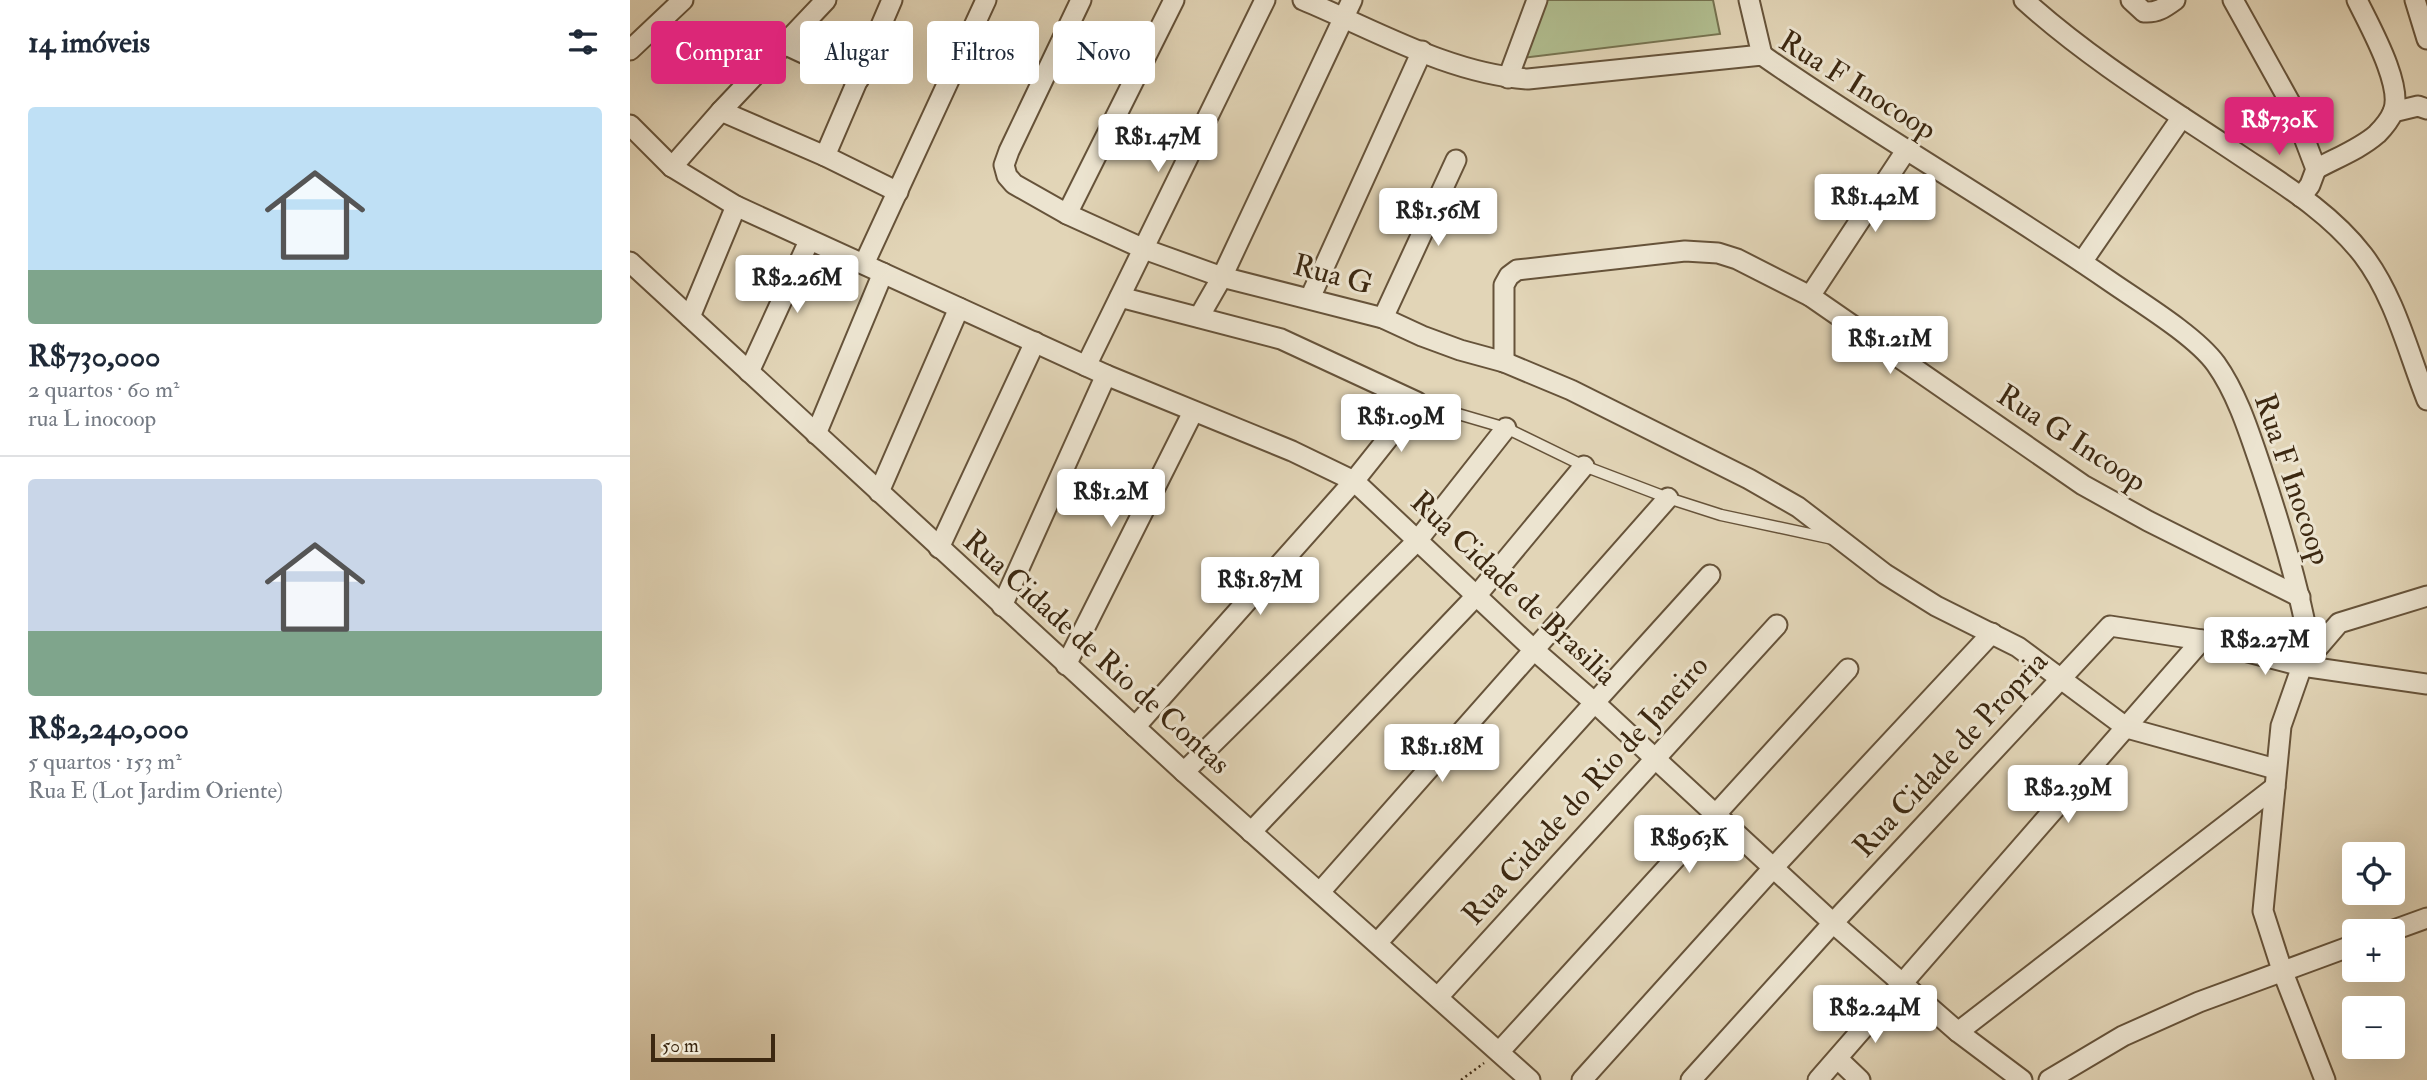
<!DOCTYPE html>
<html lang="pt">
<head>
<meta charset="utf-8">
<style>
  :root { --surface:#fff; --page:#f6f6f7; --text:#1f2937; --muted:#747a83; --line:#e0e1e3; --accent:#db2777 }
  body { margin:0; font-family:"IM FELL Double Pica",serif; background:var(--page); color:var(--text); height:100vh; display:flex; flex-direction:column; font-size:26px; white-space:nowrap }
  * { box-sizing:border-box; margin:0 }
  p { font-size:23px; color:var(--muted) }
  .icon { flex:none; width:38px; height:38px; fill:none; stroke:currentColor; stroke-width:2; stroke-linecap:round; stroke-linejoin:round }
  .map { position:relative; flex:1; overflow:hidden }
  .sheet { display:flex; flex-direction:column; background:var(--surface); width:630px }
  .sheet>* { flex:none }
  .guide { position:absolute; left:21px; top:21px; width:665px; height:63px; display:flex; gap:14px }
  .controls { position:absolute; left:1712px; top:842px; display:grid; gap:14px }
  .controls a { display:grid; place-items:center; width:63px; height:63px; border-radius:7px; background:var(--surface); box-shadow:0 7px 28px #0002; font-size:35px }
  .scale { position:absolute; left:21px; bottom:18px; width:124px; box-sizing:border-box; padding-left:7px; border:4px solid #3c2811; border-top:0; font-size:19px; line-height:24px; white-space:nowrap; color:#3c2811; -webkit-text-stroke:5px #ece4d0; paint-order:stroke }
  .price { position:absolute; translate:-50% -60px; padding:0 16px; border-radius:7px; background:#fff; color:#222; font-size:23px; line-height:46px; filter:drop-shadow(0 2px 4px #0008) }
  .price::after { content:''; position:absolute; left:50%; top:42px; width:21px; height:16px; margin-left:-10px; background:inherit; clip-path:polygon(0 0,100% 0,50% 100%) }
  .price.current { background:var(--accent); color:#fff }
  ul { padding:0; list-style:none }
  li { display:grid; align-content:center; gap:14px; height:371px; padding:0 28px }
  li+li { border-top:2px solid var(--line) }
  li span { display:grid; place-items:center; height:217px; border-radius:7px; color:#555 }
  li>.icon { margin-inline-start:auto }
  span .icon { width:126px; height:126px; fill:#fffc; stroke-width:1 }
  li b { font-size:30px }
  h2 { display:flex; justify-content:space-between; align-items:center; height:84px; padding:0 28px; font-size:30px }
  .tag { padding:0 24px; border-radius:7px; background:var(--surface); box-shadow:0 7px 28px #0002; font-size:24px; line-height:63px }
  .tag.current { background:var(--accent); color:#fff }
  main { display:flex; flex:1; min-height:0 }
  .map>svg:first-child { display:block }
  .green { fill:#b1be90; stroke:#767350; stroke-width:2 }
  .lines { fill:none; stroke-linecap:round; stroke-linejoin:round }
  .lane-casing { stroke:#66533a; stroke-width:13 }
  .street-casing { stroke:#66533a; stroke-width:23 }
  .path { stroke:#3c2811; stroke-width:2.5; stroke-dasharray:2 3.5; stroke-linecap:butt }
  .lane { stroke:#ece4d0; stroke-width:10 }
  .street { stroke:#ece4d0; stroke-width:19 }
  .labels { text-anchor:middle; stroke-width:6; stroke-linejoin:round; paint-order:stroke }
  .street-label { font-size:30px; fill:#3c2811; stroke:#ece4d0 }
</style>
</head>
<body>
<main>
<section class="sheet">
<h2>14 imóveis<svg class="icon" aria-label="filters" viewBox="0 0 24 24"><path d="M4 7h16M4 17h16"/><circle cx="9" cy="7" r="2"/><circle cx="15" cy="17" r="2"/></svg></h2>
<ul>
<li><span style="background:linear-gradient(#bfe0f5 75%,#7fa58c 0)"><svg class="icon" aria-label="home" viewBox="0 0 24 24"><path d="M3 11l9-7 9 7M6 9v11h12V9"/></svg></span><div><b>R$730,000</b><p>2 quartos · 60 m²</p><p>rua L inocoop</p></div></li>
<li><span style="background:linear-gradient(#c9d6e8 70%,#7fa58c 0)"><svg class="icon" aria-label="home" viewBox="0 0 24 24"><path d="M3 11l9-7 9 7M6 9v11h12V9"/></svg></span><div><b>R$2,240,000</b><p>5 quartos · 153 m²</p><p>Rua E (Lot Jardim Oriente)</p></div></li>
</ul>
</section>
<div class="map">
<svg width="1797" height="1080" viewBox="0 0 1797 1080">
  <rect width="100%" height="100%" fill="#e2d5b7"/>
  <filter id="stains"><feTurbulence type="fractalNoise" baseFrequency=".00286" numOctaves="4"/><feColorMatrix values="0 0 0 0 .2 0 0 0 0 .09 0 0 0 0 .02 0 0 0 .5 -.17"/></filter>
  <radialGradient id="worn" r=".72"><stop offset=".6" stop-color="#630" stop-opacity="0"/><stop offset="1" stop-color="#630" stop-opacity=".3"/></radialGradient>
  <polygon class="green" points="911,0 1083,0 1090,34 892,58"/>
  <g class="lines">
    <defs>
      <polyline id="lane" points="787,402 876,428 954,466 1038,498 1091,515 1203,539"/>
      <g id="street">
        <polyline points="451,0 379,151 374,165 377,176 384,184 437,214 514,249 592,277 753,318 792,336 830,350 874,362 941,390 1119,479 1168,507 1255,574 1306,606 1388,647 1497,728 1642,768"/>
        <path d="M673,0C745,30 820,74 898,79L1132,55C1245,134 1365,202 1478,280C1508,301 1565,335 1586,364C1608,395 1620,435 1632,470C1650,524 1666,577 1677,633"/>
        <polyline points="1119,0 1132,55"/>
        <path d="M1394,0C1458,58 1533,104 1605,152C1651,183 1699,211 1733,255C1765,297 1778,352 1797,400"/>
        <path d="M1501,0L1514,12C1527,13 1534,8 1545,0"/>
        <polyline points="1603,0 1662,106 1686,169 1680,185 1671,197"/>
        <polyline points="1785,0 1797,39"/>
        <polyline points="156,45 229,79"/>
        <polyline points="0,50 53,0"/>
        <polyline points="878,78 907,0"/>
        <polyline points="91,111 195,156 268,192"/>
        <polyline points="1763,112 1788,106 1797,109"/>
        <polyline points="0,125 42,167 106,206 476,375 662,451 724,481 904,650 965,703 1203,923 1328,1032 1392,1080"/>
        <polyline points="195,156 262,0"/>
        <polyline points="42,167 91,111 196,0"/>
        <path d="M1686,169C1706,158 1730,149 1747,134C1752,129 1760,119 1763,112C1774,86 1739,25 1727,0"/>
        <polyline points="437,214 544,0"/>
        <polyline points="0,262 554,772 900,1080"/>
        <polyline points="1452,262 1552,117"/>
        <polyline points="234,264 356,0"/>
        <polyline points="1180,296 1277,149"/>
        <polyline points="490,297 651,339 787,402 724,481 505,727"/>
        <polyline points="680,298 792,51"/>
        <polyline points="60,317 106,206"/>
        <polyline points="569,317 592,277 722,0"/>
        <polyline points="753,318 826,160"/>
        <polyline points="874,362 874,285 879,276 887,270 1055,251 1088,253 1107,259 1180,296 1453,485 1518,521 1670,597"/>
        <polyline points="456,366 635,0"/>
        <polyline points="119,372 179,241"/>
        <polyline points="186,434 253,273"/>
        <polyline points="249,492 329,308"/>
        <polyline points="309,548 405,342"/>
        <polyline points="372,606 476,375"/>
        <polyline points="436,665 563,412"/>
        <polyline points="554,772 787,541 876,428"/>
        <polyline points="621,832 847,595 954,466"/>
        <polyline points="690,892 1038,498"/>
        <polyline points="1761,931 1797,918"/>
        <polyline points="748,942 1080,575"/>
        <polyline points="808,997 1147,625"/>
        <polyline points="1328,1032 1645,787"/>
        <polyline points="869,1052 1218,669"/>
        <polyline points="1208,1059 1230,1080"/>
        <polyline points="952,1080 1143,868 1362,633"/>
        <polyline points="1061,1080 1203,923 1480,626 1572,640 1672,666 1797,684"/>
        <polyline points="1188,1080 1572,640"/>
        <polyline points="1419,1080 1493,1036 1569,1002 1724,945"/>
        <polyline points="1695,1080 1652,970 1633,911 1651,726 1672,666 1709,623 1797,596"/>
      </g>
    </defs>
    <use href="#lane" class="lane-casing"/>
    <use href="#street" class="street-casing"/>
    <polyline class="path" points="831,1080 854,1063"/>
    <use href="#lane" class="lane"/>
    <use href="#street" class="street"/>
  </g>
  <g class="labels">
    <g class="street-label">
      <text transform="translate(1228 85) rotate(32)" y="10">Rua F Inocoop</text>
      <text transform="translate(703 274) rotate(15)" y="10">Rua G</text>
      <text transform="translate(1442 438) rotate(33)" y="10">Rua G Incoop</text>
      <text transform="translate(1663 479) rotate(71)" y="10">Rua F Inocoop</text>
      <text transform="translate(884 588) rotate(43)" y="10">Rua Cidade de Brasilia</text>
      <text transform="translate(467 652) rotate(42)" y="10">Rua Cidade de Rio de Contas</text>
      <text transform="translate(1320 754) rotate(-47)" y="10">Rua Cidade de Propria</text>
      <text transform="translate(955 790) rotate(-48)" y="10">Rua Cidade do Rio de Janeiro</text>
    </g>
  </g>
  <rect width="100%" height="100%" filter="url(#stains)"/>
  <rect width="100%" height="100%" fill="url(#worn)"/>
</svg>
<div class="controls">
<a><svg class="icon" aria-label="locate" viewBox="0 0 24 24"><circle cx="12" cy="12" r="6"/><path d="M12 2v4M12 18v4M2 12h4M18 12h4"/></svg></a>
<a>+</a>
<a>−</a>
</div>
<div class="scale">50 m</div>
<b class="price current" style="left:1649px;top:157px">R$730K</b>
<b class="price" style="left:528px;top:174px">R$1.47M</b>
<b class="price" style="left:1245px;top:234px">R$1.42M</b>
<b class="price" style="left:808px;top:248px">R$1.56M</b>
<b class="price" style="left:167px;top:315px">R$2.26M</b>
<b class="price" style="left:1260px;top:376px">R$1.21M</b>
<b class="price" style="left:771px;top:454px">R$1.09M</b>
<b class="price" style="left:481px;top:529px">R$1.2M</b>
<b class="price" style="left:630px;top:617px">R$1.87M</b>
<b class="price" style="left:1635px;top:677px">R$2.27M</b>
<b class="price" style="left:812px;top:784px">R$1.18M</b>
<b class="price" style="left:1438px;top:825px">R$2.39M</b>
<b class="price" style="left:1059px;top:875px">R$963K</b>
<b class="price" style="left:1245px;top:1045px">R$2.24M</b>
<div class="guide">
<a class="tag current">Comprar</a>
<a class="tag">Alugar</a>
<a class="tag">Filtros</a>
<a class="tag">Novo</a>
</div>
</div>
</main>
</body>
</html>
